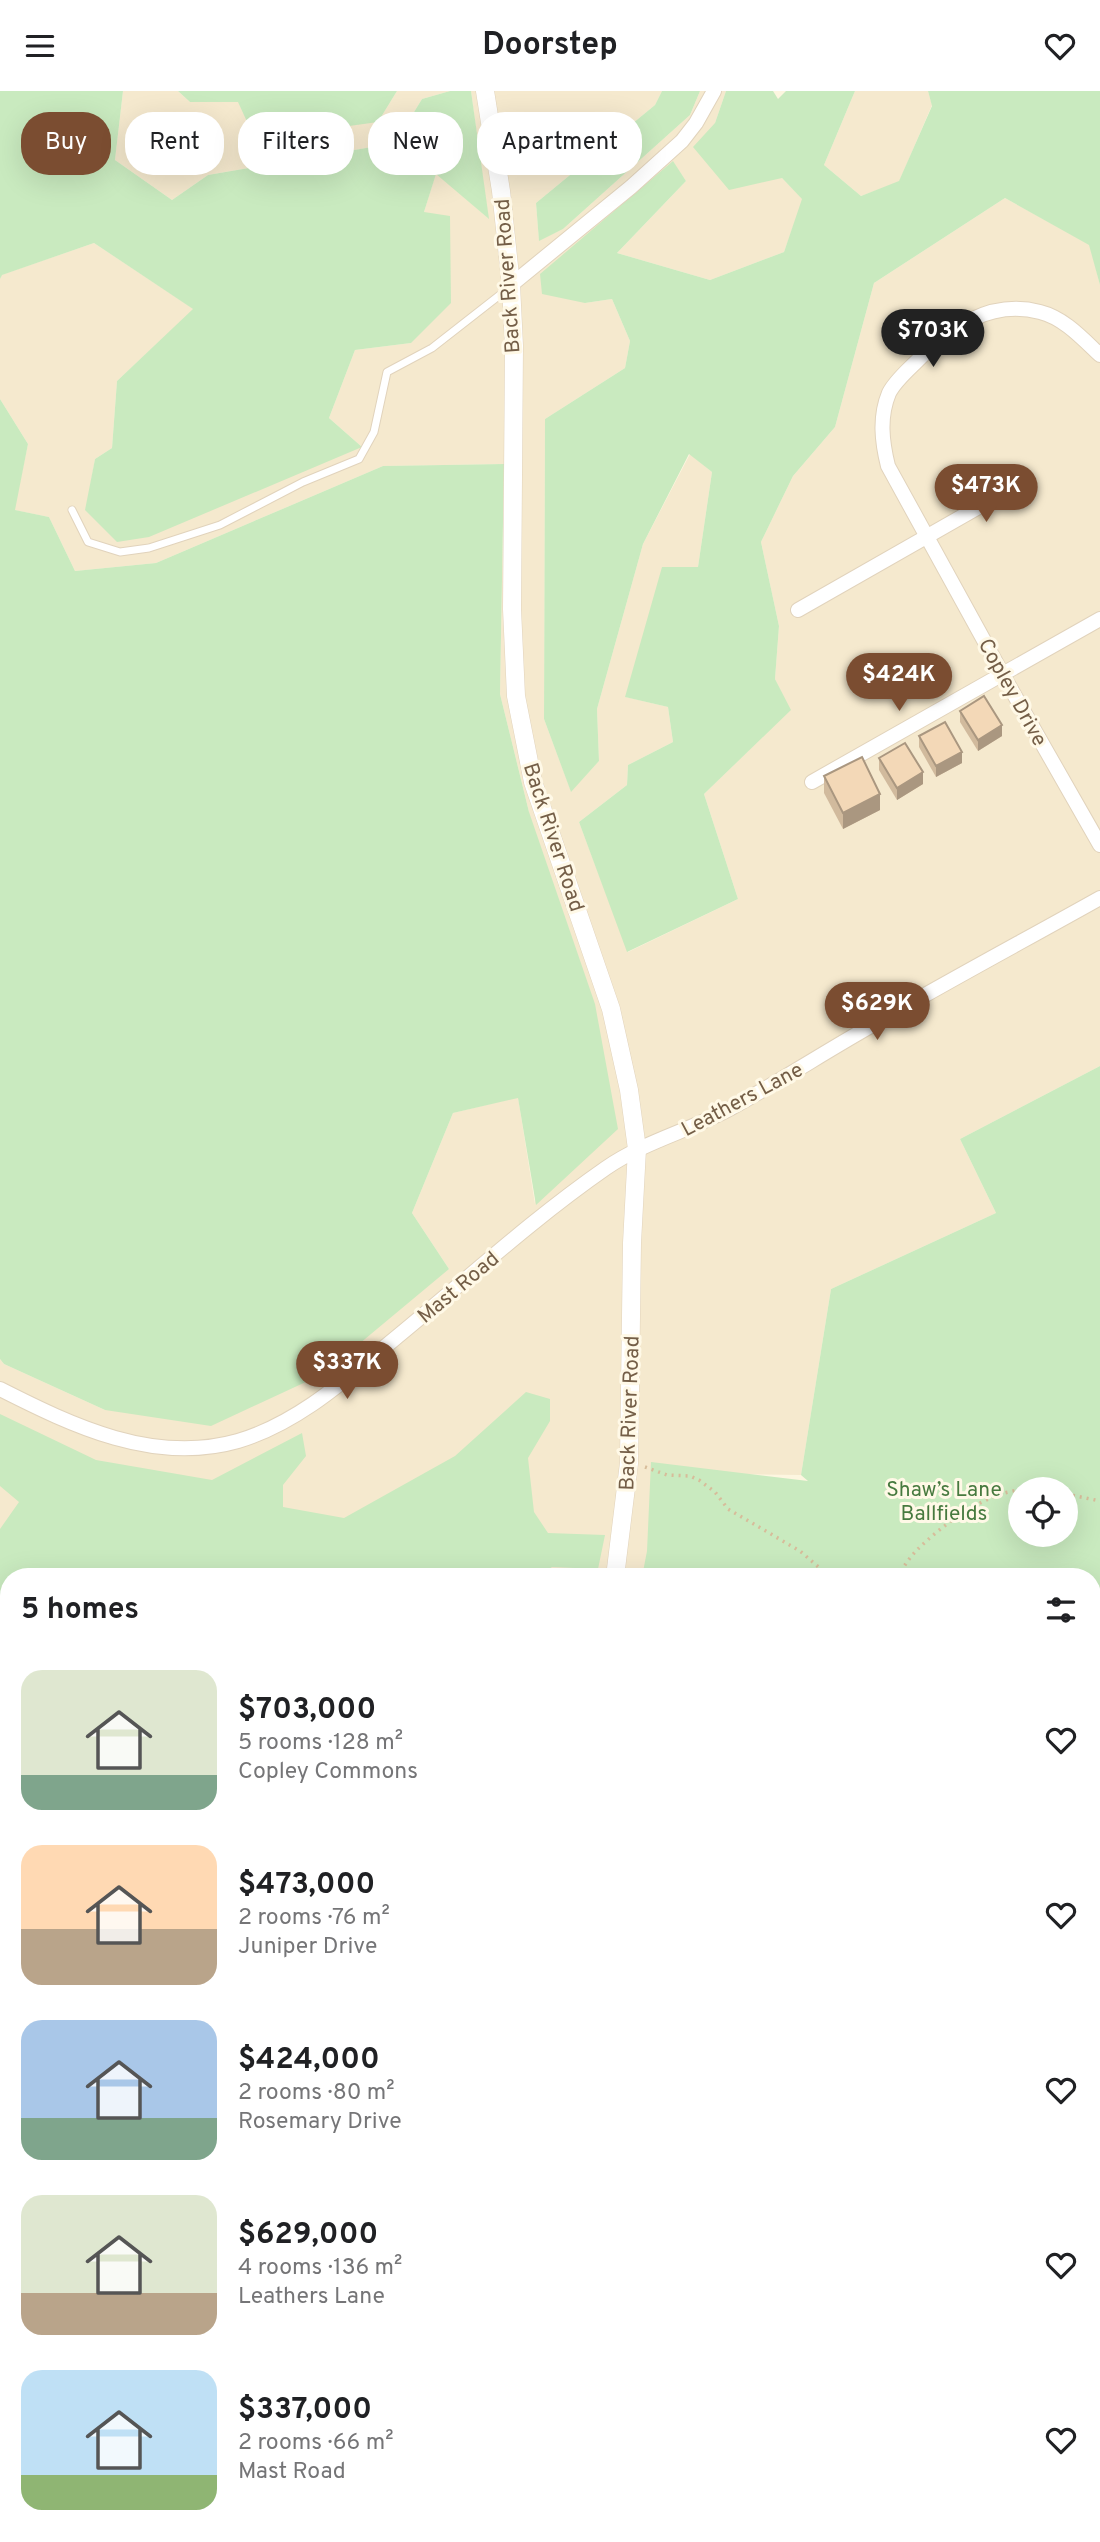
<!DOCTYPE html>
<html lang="en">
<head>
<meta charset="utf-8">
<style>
  :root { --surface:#fff; --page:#f2f2f2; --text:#202124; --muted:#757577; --accent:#7b4d31 }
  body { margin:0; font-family:Overpass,sans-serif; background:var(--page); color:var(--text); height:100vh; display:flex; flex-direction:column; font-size:26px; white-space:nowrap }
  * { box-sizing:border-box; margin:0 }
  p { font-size:23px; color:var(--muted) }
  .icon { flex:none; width:38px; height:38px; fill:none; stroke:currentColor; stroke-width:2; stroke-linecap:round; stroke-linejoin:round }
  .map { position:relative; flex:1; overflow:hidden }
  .panel { position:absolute; left:0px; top:1477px; width:1101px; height:975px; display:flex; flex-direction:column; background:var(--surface); border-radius:28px 28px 0 0; box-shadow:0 7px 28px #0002 }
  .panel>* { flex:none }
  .guide { position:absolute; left:21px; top:21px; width:700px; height:63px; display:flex; gap:14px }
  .tools { position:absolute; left:1008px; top:1386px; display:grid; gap:14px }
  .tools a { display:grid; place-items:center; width:70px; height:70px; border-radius:50%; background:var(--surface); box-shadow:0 7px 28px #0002; font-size:35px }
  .price { position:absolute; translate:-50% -60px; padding:0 16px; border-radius:24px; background:var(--accent); color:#fff; font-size:23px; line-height:46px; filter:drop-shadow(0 2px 4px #0008) }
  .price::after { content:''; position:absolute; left:50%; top:42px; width:21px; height:16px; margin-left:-10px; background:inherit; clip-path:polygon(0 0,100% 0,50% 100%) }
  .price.on { background:#222; color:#fff }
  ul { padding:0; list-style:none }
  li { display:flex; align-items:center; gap:21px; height:175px; padding:0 21px }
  li span { display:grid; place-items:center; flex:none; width:196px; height:140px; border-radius:21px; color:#555 }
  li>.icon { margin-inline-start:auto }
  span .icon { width:84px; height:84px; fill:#fffc; stroke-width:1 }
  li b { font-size:30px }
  h2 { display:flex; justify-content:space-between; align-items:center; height:84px; padding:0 21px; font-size:30px }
  .chip { padding:0 24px; border-radius:28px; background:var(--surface); box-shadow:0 7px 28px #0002; font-size:24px; line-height:63px }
  .chip.on { background:var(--accent); color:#fff }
  header { display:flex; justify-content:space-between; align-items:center; height:91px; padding:0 21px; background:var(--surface); font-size:32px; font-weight:700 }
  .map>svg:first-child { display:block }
  .residential { fill:#f5e9ce }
  .green { fill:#c9eabf; fill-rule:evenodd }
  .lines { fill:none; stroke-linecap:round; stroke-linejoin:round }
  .service-casing { stroke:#e1d3bc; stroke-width:9 }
  .minor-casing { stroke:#e1d3bc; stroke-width:16 }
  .tertiary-casing { stroke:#e1d3bc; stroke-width:19 }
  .path { stroke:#d7bc9a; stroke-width:3.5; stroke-dasharray:2 5; stroke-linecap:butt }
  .service { stroke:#fff; stroke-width:7 }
  .minor { stroke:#fff; stroke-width:14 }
  .tertiary { stroke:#fff; stroke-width:18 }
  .wall { fill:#d1ba9d }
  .shaded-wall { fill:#aa9780 }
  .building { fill:#f3d8b7; stroke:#aa9780; stroke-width:2 }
  .labels { text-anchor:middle; stroke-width:6; stroke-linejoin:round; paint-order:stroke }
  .street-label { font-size:21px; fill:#745e47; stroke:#fff9e7 }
  .park-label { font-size:21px; fill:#477a3f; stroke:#fff9e7 }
</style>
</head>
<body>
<header><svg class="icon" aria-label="menu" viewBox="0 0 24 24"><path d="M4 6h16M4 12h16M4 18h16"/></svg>Doorstep<svg class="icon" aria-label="heart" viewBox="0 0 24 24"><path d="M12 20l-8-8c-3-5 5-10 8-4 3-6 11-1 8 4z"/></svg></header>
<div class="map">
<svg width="1100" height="2451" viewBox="0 0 1100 2451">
  <rect width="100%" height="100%" fill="#fdf6e0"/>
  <g class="residential">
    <polygon points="123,0 178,0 190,11 238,11 378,31 397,0 450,0 422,8 395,52 208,84 172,109 115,69"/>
    <polygon points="471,0 662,0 655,14 536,112 539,149 563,138 690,24 700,0 726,0 715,32 782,87 803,108 784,161 710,189 617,162 686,90 673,71 585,212 612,208 630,250 625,277 545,328 544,628 571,700 599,670 597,618 643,453 690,363 712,381 698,476 626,606 668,616 673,651 628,674 627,694 579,731 628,861 738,808 704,703 790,619 775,588 779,535 761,451 793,385 835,336 874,192 1005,107 1090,154 1100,194 1100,975 960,1048 996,1122 831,1198 801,1384 713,1383 685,1486 9,1486 9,2443 1092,2443 1092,2290 1100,2295 1100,2451 0,2451 0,1268 4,1273 105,1319 449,1178 412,1122 453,1022 518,1006 535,1113 529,721 500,603 504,373 383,375 156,472 75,480 49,426 14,419 28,353 0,308 0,188 1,184 94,152 194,218 117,290 112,357 95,368 86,419 362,356 329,327 355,259 411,252 424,121 436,82 488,127"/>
    <polygon points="855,0 928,0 932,14 899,91 861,105 824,74"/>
  </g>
  <g class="green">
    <polygon points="0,0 123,0 115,69 172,109 208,84 395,52 422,8 450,0 471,0 489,128 436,83 424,121 450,125 451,212 411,252 355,259 329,327 362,356 149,446 117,451 85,419 95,368 112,357 117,290 193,218 94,152 2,184 0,188"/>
    <polygon points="178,0 397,0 378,31 255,48 238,11 190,11"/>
    <polygon points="662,0 700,0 690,24 563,138 539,150 536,112 655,14"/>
    <polygon points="726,0 773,0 778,8 786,0 855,0 824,74 861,105 899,90 932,15 928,0 1100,0 1100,194 1089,154 1005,107 874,192 835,336 793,385 761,451 779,535 775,588 791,619 704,703 738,808 627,861 579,731 627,694 628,674 673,651 668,616 625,606 662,476 698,476 712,381 689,363 643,453 597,618 599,670 571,701 544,628 545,328 625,277 630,250 612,208 585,212 542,203 540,183 673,70 686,90 617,162 710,189 784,161 802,108 782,87 729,99 693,56 715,32"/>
    <polygon points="0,308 28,353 15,419 49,426 75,480 156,472 383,375 504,373 500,603 529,721 595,913 618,1038 536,1114 518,1007 453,1022 412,1122 449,1178 323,1283 211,1335 105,1319 4,1273 0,1268"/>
    <path d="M1100,975V1975L1092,1974V1486H642L647,1460L651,1371L808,1390L801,1384L831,1198L996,1122L960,1048ZM1020,1398H1066V1444H1020Z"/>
    <polygon points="526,1301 550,1308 550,1330 528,1367 534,1421 548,1442 605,1444 598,1478 552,1476 537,1486 9,1486 9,1660 0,1662 0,1438 19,1411 0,1395 0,1323 96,1369 212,1389 302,1342 306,1365 283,1394 283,1416 344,1427 455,1365"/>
    <polygon points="1100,1987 1100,2322 1092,2317 1092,2072"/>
    <polygon points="50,2443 255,2443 253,2451 57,2451"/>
    <polygon points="760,2443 1024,2443 1022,2451 758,2451"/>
  </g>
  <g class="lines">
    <defs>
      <polyline id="service" points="72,419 88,451 120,461 149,457 220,434 303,391 359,368 374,341 387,281 432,257 510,196"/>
      <g id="minor">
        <polyline points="511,194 631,96 682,50 696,32 714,0"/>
        <path d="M1100,264C1082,247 1064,227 1040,221C990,208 950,237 917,270C908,279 895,290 889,302C879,326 882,351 888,375L1003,584L1100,754"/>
        <polyline points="798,519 1026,389"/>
        <polyline points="812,691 1100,528"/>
        <path d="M0,1298C73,1335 154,1374 238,1350C298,1332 345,1289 392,1250C463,1192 531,1129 606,1077C645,1050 692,1039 733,1016C782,989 828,959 876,932C950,889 1025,849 1100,807"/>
        <polyline points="1092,2340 1100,2344"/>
        <polyline points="724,2443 726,2451"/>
      </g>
      <g id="tertiary">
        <polyline points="485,0 501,100 511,194 514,255 512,518 516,605 533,691 611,918 629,999 637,1058 632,1152 629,1372 615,1486"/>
        <polyline points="401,2451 402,2443"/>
      </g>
    </defs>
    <use href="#service" class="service-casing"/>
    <use href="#minor" class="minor-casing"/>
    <use href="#tertiary" class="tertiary-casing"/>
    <g class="path">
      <polyline points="645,1376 667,1384 690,1385 699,1389 715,1401 728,1418 800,1460 830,1486"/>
      <polyline points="1066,1403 1100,1410"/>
      <path d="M897,1486C903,1477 909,1467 917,1459C941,1435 985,1402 1020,1399"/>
      <polyline points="1092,1873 1100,1875"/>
      <polyline points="0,2042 9,2040"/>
    </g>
    <use href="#service" class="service"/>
    <use href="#minor" class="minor"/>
    <use href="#tertiary" class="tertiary"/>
  </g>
  <g class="wall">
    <polygon points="960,620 1002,645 978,660 960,631"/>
    <polygon points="919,645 962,672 936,686 919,656"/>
    <polygon points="879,667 923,693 897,709 879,679"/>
    <polygon points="824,685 880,719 843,738 824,702"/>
  </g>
  <g class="shaded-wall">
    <polygon points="1002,634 1002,645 978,660 978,649"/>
    <polygon points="962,661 962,672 936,686 936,675"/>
    <polygon points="923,681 923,693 897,709 897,697"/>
    <polygon points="880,703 880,719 843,738 843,722"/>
  </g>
  <g class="building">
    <polygon points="984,605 1002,634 978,649 960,620"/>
    <polygon points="945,631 962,661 936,675 919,645"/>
    <polygon points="905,652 923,681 897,697 879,667"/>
    <polygon points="862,666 880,703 843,722 824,685"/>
  </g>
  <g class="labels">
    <g class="street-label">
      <text transform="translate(507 185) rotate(-94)" y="7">Back River Road</text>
      <text transform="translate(1013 601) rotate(61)" y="7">Copley Drive</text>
      <text transform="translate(554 746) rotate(72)" y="7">Back River Road</text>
      <text transform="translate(742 1008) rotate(-28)" y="7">Leathers Lane</text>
      <text transform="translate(458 1196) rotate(-40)" y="7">Mast Road</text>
      <text transform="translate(629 1322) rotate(-88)" y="7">Back River Road</text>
    </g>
    <g class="park-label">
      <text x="944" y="1405">Shaw’s Lane<tspan x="944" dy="24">Ballfields</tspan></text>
    </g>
  </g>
</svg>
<div class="tools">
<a><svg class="icon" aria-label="locate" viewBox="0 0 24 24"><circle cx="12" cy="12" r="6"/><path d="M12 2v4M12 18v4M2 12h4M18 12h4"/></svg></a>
</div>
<b class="price on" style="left:933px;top:278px">$703K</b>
<b class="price" style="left:986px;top:433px">$473K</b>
<b class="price" style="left:899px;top:622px">$424K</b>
<b class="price" style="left:877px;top:951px">$629K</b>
<b class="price" style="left:347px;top:1310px">$337K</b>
<div class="guide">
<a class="chip on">Buy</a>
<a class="chip">Rent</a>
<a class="chip">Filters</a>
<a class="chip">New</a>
<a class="chip">Apartment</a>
</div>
<section class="panel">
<h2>5 homes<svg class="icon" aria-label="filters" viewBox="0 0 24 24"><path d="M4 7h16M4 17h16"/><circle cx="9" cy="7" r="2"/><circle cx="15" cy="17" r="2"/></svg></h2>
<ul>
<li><span style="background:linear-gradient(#dfe7d0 75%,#7fa58c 0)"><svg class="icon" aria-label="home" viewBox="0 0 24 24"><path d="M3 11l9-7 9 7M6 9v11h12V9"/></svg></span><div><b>$703,000</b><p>5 rooms · 128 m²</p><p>Copley Commons</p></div><svg class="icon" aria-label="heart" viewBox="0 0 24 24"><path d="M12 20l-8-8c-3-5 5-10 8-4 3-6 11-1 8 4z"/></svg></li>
<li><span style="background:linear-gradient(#ffd9b3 60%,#b9a48a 0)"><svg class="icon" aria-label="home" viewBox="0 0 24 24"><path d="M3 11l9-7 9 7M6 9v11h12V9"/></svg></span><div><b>$473,000</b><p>2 rooms · 76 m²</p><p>Juniper Drive</p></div><svg class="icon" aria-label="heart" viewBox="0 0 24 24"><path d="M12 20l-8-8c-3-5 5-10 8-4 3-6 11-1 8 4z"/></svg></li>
<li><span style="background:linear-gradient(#a9c7e8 70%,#7fa58c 0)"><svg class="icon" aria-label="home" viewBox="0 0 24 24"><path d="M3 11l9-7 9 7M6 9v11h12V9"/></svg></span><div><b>$424,000</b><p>2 rooms · 80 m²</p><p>Rosemary Drive</p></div><svg class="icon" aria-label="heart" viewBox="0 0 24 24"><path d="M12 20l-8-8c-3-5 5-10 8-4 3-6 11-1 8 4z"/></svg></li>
<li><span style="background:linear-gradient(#dfe7d0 70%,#b9a48a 0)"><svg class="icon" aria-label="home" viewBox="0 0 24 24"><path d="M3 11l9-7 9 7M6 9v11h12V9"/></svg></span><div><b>$629,000</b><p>4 rooms · 136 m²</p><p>Leathers Lane</p></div><svg class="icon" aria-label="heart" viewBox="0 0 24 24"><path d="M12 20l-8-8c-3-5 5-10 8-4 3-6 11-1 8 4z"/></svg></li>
<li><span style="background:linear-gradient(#bfe0f5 75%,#8fb573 0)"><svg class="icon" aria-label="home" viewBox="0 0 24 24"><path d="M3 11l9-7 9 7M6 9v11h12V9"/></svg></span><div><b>$337,000</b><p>2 rooms · 66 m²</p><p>Mast Road</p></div><svg class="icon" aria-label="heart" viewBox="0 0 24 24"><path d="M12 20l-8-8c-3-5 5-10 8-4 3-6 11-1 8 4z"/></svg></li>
</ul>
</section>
</div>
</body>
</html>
